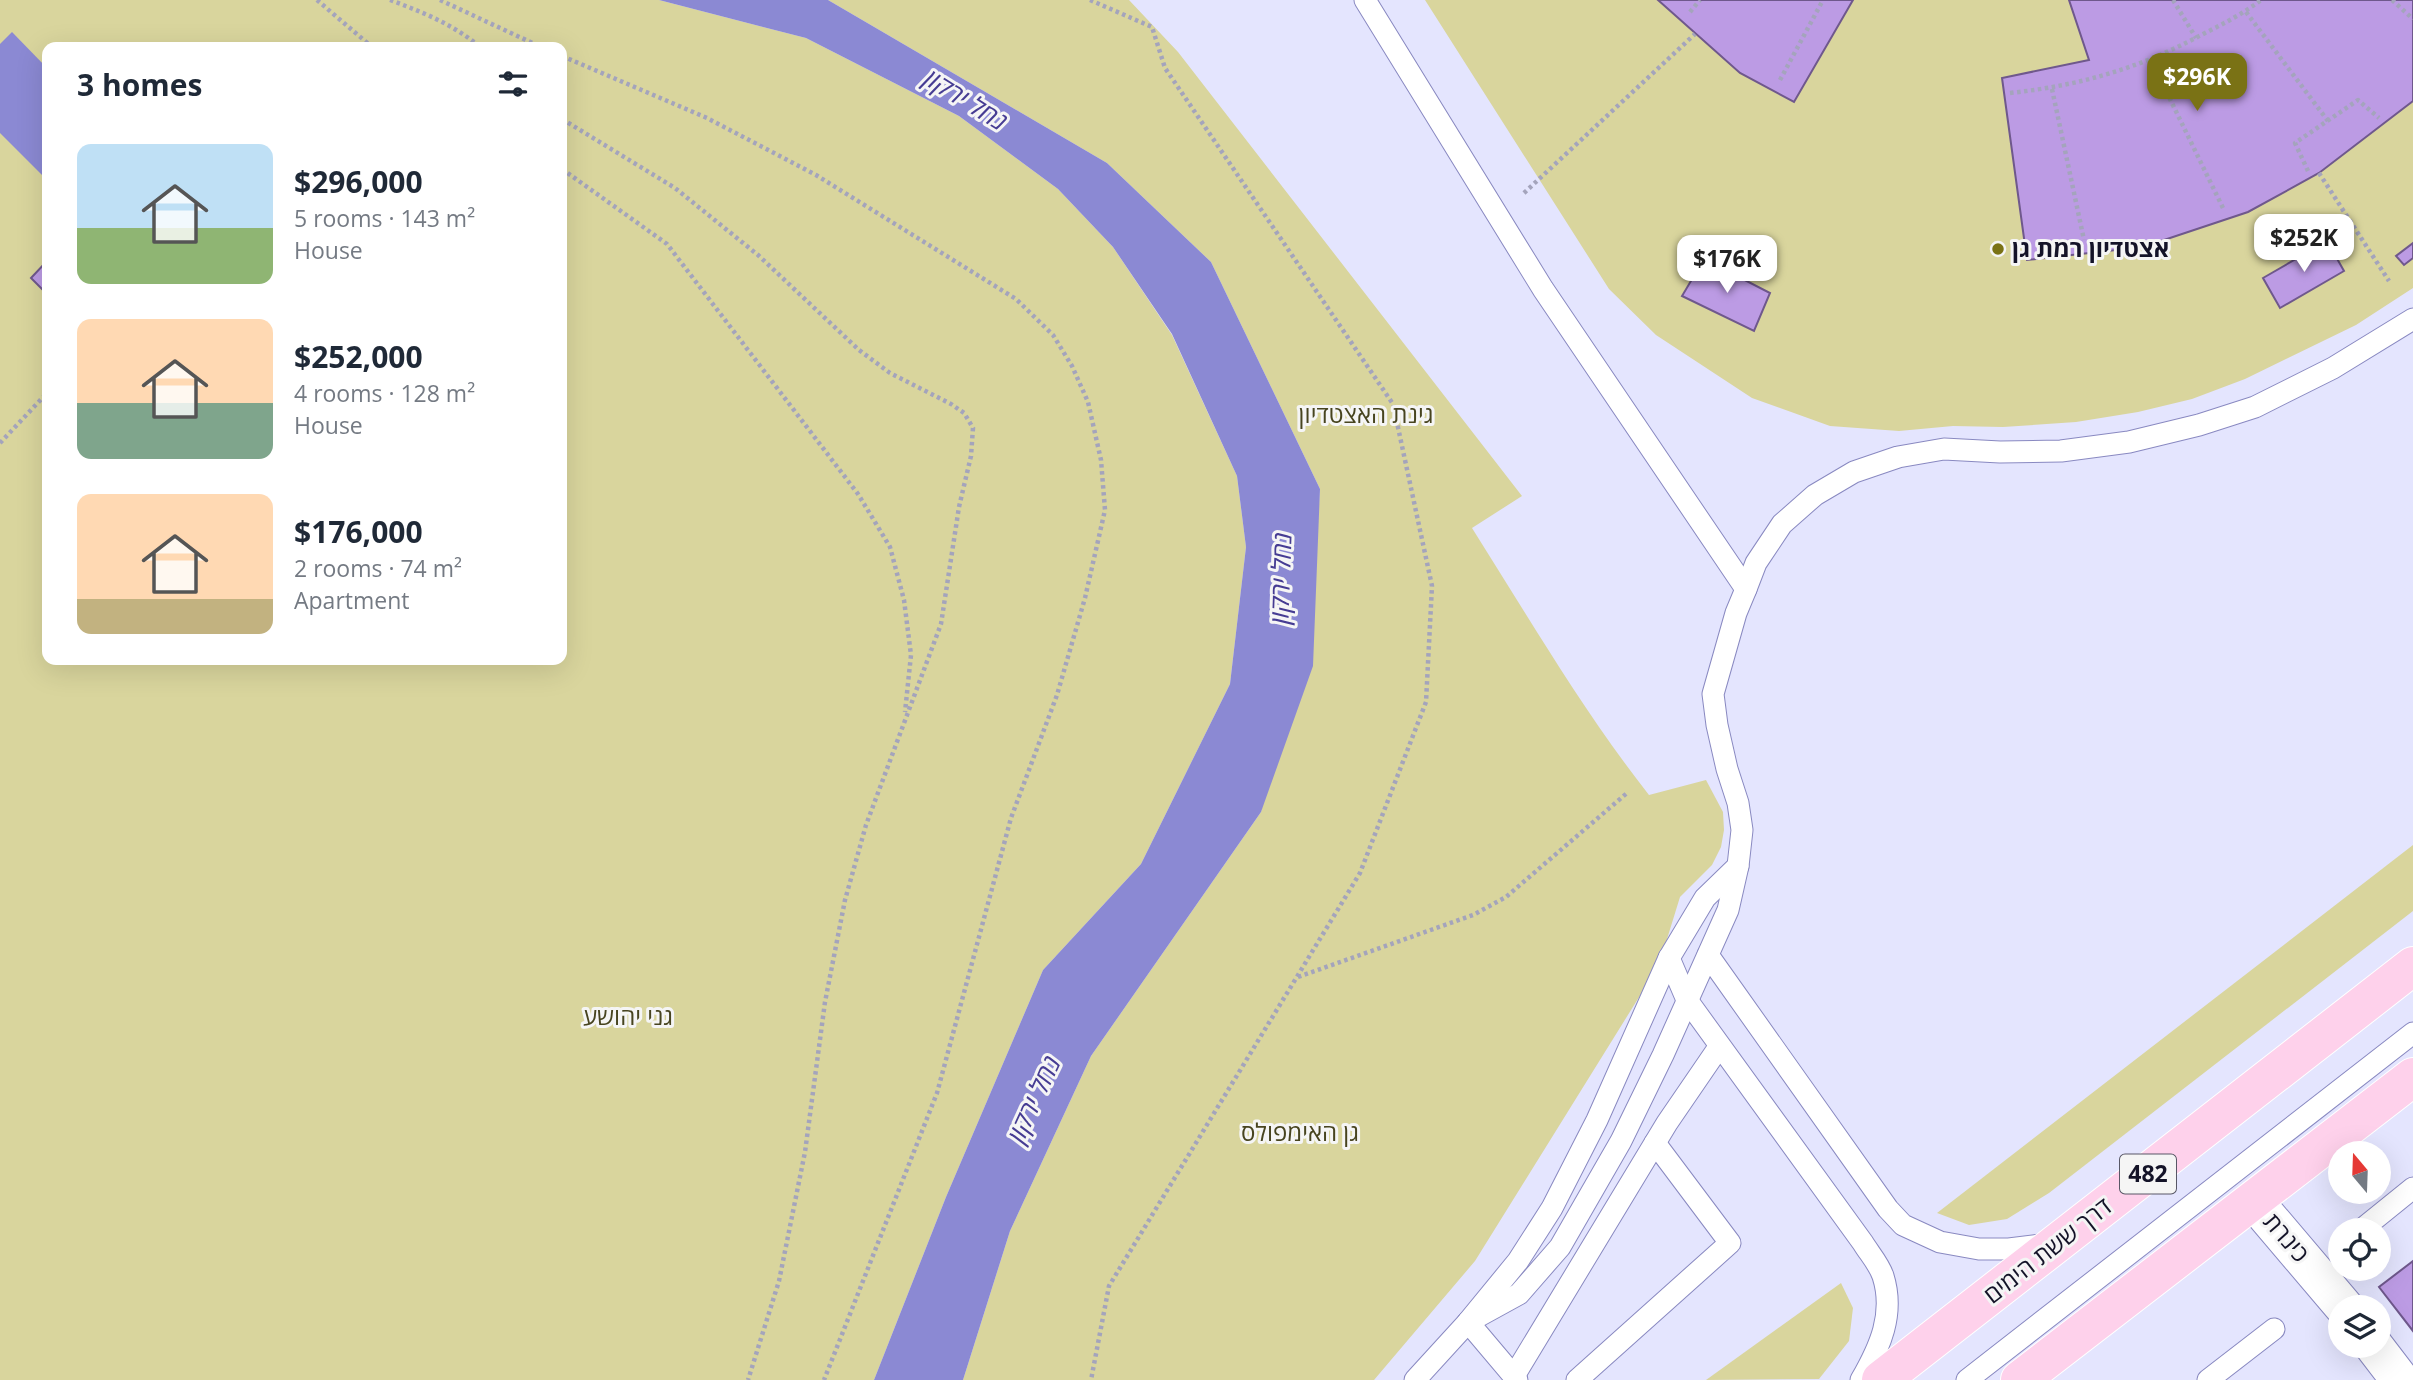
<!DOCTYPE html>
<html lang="en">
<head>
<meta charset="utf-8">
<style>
  :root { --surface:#fff; --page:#f2f2f3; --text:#1f2937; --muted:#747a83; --accent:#7a7215 }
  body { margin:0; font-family:"Open Sans","Noto Sans Hebrew",sans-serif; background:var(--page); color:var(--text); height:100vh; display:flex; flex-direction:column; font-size:26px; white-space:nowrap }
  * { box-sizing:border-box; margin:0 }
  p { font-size:23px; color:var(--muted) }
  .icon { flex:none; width:38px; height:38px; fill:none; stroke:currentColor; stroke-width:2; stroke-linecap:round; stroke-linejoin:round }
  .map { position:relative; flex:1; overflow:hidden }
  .side { position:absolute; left:42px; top:42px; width:525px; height:623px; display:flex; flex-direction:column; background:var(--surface); border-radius:14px; box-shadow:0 7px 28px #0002 }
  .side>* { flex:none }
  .needle { width:46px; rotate:341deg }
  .buttons { position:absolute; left:2328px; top:1141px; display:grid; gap:14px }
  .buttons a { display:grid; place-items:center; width:63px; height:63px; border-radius:50%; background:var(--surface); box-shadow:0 7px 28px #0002; font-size:35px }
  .price { position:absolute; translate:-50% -60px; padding:0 16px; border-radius:14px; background:#fff; color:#222; font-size:23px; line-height:46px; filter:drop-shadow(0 2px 4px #0008) }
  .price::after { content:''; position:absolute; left:50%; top:42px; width:21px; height:16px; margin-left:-10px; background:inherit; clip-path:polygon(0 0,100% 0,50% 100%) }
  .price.on { background:var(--accent); color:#fff }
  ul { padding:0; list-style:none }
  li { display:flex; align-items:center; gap:21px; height:175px; padding:0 35px }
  li span { display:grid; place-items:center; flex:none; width:196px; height:140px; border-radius:14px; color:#555 }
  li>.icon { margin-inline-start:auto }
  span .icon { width:84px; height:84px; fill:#fffc; stroke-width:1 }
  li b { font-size:30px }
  h2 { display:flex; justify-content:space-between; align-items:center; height:84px; padding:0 35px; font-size:30px }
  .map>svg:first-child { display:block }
  .green { fill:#d9d59d; fill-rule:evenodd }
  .water { fill:#8b89d3 }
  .building { fill:#bc9be4; stroke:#6f588c; stroke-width:2 }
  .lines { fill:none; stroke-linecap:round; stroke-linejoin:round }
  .lane-casing { stroke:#8989c1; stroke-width:23 }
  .street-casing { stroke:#8989c1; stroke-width:40 }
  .primary-casing { stroke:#fff; stroke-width:40 }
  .path { stroke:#a4a4bc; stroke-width:4.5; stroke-dasharray:3.5 3.5; stroke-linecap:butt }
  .lane { stroke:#fff; stroke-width:21 }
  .street { stroke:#fff; stroke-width:38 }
  .primary { stroke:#fed1eb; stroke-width:38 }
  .poi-dot { fill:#7a7215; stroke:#f5f5f5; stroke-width:2.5 }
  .labels { text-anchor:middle; stroke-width:6; stroke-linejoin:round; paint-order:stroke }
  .shield { fill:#f5f5f5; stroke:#585766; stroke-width:2 }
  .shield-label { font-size:23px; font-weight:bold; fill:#141328 }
  .poi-label { font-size:24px; font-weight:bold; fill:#141328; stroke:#f5f5f5; text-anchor:start }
  .park-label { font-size:24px; fill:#47441f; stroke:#f5f5f5 }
  .street-label { font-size:24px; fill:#141328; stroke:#f5f5f5 }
  .water-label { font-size:26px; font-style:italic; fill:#463c93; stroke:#f5f5f5 }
</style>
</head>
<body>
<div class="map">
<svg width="2413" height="1380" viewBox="0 0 2413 1380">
  <rect width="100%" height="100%" fill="#e4e5fe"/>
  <g class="green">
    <path d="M0,0H659L806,38L959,116L1058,189L1113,247L1172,335L1237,476L1246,547L1230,684L1141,864L1043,970L946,1197L874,1380H0ZM47,47H562V660H47Z"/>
    <path d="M828,0H1129L1178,52L1522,496L1472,528C1529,618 1583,711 1649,795L1706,780L1723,812L1724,830L1721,847L1712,865L1680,897L1659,965L1475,1261L1374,1380H963L1010,1231L1091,1056L1261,812L1317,536L1320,489L1211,262L1107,163Z"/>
    <polygon points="1425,0 2413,0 2413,288 2356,325 2245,379 2192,399 2138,412 2076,422 2003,427 1953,426 1899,431 1830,426 1752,398 1656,335 1609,289"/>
    <polygon points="2413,845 2413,911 2049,1193 2007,1219 1969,1225 1937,1213"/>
    <polygon points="1841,1283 1853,1308 1849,1341 1819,1379 1706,1380"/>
  </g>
  <g class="water">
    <polygon points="659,0 828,0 1107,163 1211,262 1320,489 1313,666 1261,812 1091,1056 1010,1231 963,1380 874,1380 946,1197 1043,970 1141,864 1230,684 1246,547 1237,476 1172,334 1113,247 1058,189 959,116 806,38"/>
    <polygon points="12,32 47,68 47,180 0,133 0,44"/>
  </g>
  <g class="building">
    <polygon points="1658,0 1853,0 1794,102 1740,73"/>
    <polygon points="2069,0 2413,0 2413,101 2319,173 2248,212 2143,247 2027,260 2002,78 2089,60"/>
    <polygon points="2327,241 2344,271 2280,308 2263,278"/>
    <polygon points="2413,243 2413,258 2404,265 2396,256"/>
    <polygon points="1704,259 1770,293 1754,331 1682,296"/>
    <polygon points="47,261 47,294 31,278"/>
    <polygon points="2413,1261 2413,1331 2379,1287"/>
  </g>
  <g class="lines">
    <defs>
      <g id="lane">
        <polyline points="1365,0 1543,289 1746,589"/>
        <polyline points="1708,955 1888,1209 1903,1225 1940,1242 1979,1249 2009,1249 2048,1244"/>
        <path d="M1669,958L1687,1000L1863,1243C1869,1253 1879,1264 1883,1276C1895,1314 1880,1347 1861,1380"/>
        <polyline points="2361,1230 2413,1188"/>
        <polyline points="1468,1322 1519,1294 1560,1247 1621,1141 1663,1055 1728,910 1738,866 1742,830 1738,803 1727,769 1717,725 1713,694 1736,613 1746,589 1756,563 1782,524 1815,495 1854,472 1898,457 1944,449 2000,452 2061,451 2129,442 2199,425 2255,407 2333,368 2413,319"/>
        <polyline points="1468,1322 1517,1380"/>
        <polyline points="1514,1376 1667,1123 1719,1047"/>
        <polyline points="1415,1380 1468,1322 1518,1261 1552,1208 1597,1120 1669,958 1705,898 1738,866"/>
        <polyline points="1577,1380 1730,1243 1655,1143"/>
        <polyline points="1967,1380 2413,1033"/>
        <polyline points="2208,1380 2274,1329"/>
      </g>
      <g id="street">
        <polyline points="2254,1201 2344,1307"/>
        <polyline points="2374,1346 2400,1380"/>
      </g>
      <g id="primary">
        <polyline points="1881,1380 2413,966"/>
        <polyline points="2020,1380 2413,1077"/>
      </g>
    </defs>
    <use href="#lane" class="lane-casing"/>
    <use href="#street" class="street-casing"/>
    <use href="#primary" class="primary-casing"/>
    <g class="path">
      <polyline points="317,0 372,47"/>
      <path d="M390,0C422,12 453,24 480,47"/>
      <polyline points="440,0 541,47"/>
      <polyline points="1090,0 1152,27 1165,68 1393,404 1432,586 1426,702 1360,873 1109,1286 1091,1380"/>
      <polyline points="2173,0 2196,38"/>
      <polyline points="2392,0 2413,19"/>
      <polyline points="1690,12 1700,0"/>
      <polyline points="2246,12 2328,121"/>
      <polyline points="562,56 707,118 816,175 1016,299 1053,335 1072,366 1088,402 1101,460 1105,510 1085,598 1057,695 1011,818 937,1093 824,1380"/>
      <polyline points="2151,60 2223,208"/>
      <polyline points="1780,80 1823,0"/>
      <polyline points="2052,89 2084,240"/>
      <path d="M2010,93C2083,85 2140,68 2205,33C2225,23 2244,13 2261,0"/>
      <polyline points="562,119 675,188 758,255 859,350 890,373 951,404 964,413 973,428 971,456 959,507 941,624 866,825 845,900 825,1002 805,1152 779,1281 748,1380"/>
      <polyline points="562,169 667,244 858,494 890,547 904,600 911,655 905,712"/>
      <polyline points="2308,171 2295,143 2358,100 2379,118"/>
      <polyline points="2319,173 2389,281"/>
      <polyline points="1524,193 1695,34"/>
      <polyline points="0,443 47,393"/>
      <polyline points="1298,977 1473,915 1506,897 1627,793"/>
    </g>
    <use href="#lane" class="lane"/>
    <use href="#street" class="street"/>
    <use href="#primary" class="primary"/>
  </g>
  <circle class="poi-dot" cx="1998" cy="249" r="7"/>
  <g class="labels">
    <rect class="shield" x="2120" y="1154.5" width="56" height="39" rx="5"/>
    <g class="shield-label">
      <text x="2148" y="1182">482</text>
    </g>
    <g class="poi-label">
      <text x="2012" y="257">אצטדיון רמת גן</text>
    </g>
    <g class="park-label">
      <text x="1366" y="423">גינת האצטדיון</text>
      <text x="628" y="1025">גני יהושע</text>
      <text x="1300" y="1141">גן האימפולס</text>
    </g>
    <g class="street-label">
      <text transform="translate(2286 1238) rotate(49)" y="8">כינרת</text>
      <text transform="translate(2048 1251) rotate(-38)" y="8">דרך ששת הימים</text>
    </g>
    <g class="water-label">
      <text transform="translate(966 100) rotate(32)" y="9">נחל ירקון</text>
      <text transform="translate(1281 578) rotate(-88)" y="9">נחל ירקון</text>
      <text transform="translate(1034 1099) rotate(-65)" y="9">נחל ירקון</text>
    </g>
  </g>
</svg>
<div class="buttons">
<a><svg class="needle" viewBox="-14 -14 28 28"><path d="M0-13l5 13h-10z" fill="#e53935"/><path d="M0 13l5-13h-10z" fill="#747a83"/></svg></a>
<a><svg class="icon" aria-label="locate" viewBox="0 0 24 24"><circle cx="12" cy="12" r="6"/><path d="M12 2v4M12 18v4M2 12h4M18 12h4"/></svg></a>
<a><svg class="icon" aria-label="layers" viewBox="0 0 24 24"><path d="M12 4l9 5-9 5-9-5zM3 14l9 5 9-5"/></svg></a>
</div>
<b class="price on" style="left:2197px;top:113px">$296K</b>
<b class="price" style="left:2304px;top:274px">$252K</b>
<b class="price" style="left:1727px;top:295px">$176K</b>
<section class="side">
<h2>3 homes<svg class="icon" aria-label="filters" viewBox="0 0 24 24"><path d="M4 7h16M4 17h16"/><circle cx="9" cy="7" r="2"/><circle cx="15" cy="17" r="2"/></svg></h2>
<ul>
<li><span style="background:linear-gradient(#bfe0f5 60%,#8fb573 0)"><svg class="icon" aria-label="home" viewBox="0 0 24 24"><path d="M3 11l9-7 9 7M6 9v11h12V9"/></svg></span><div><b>$296,000</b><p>5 rooms · 143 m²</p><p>House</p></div></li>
<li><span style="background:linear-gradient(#ffd9b3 60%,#7fa58c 0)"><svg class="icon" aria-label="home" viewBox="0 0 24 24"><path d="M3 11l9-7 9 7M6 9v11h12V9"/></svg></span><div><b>$252,000</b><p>4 rooms · 128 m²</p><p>House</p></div></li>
<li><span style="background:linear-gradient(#ffd9b3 75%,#c2b280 0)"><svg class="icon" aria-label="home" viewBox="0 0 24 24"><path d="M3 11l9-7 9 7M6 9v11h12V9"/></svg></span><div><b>$176,000</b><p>2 rooms · 74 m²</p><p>Apartment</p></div></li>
</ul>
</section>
</div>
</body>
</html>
